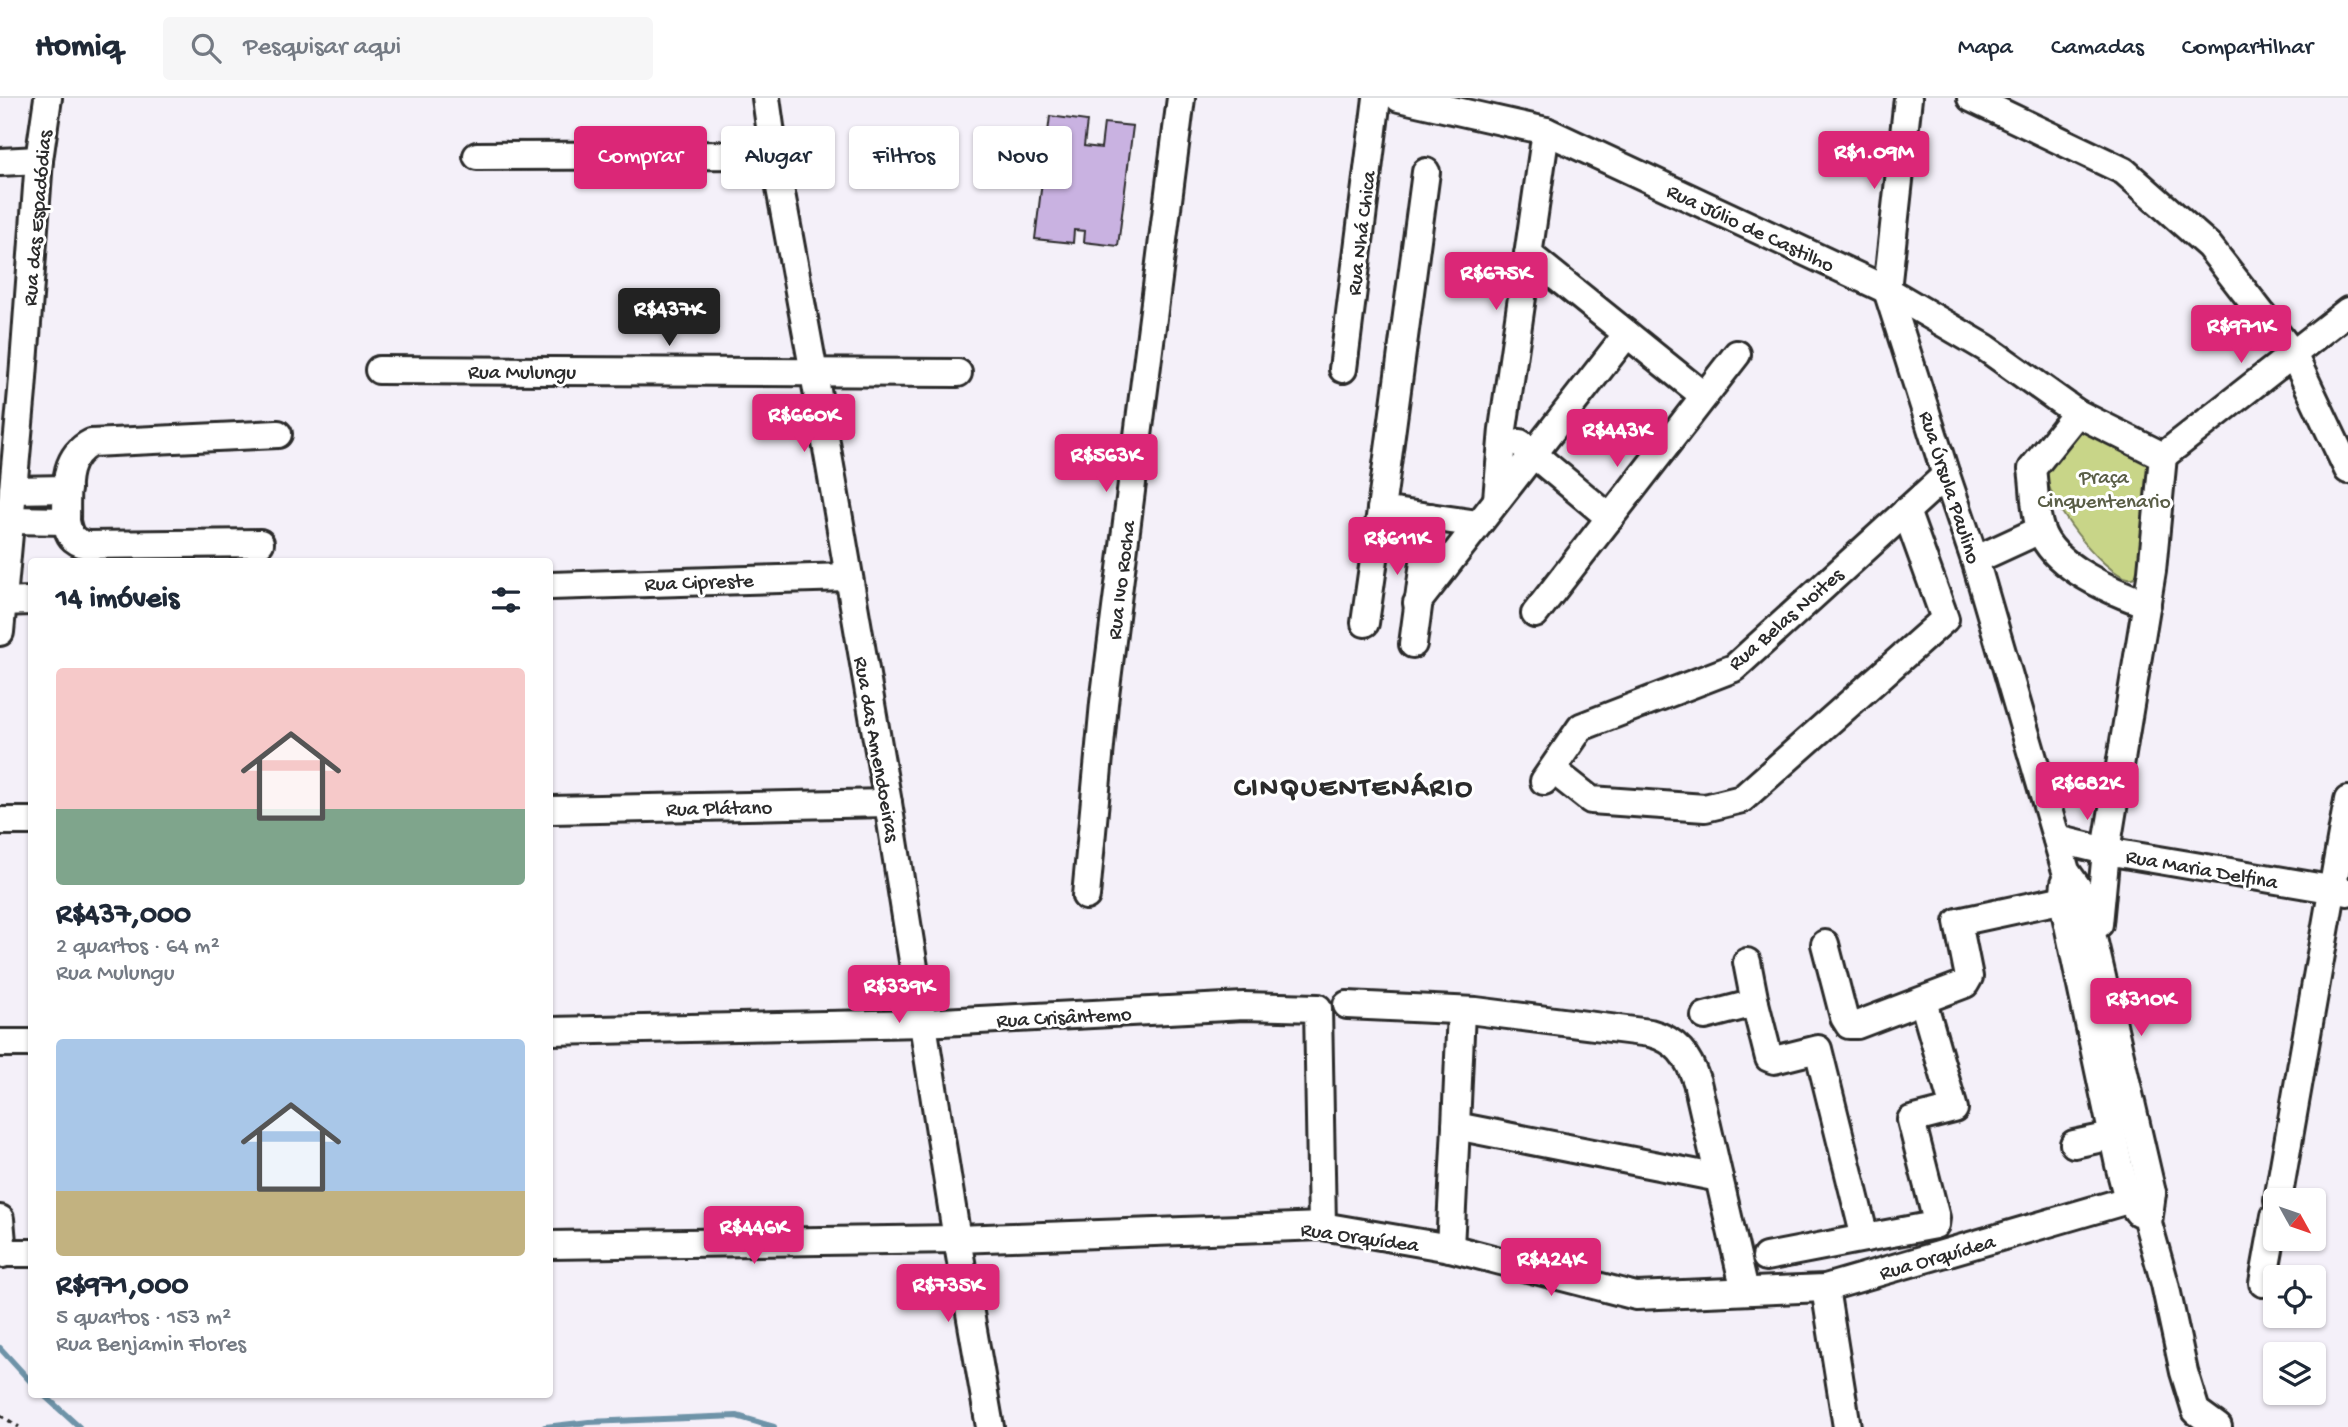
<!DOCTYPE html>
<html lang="pt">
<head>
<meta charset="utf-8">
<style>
  :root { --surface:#fff; --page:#f6f6f7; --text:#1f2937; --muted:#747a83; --line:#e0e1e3; --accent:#db2777 }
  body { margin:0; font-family:"Gochi Hand",sans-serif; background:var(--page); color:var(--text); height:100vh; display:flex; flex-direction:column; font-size:26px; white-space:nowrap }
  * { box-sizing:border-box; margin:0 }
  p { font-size:23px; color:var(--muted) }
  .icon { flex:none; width:38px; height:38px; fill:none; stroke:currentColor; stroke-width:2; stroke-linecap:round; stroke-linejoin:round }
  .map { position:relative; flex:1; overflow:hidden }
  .details { position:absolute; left:28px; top:460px; width:525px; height:840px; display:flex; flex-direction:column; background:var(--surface); border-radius:7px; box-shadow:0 2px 5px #0004 }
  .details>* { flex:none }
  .top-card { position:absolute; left:574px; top:28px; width:665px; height:63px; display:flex; gap:14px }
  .needle { width:46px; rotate:130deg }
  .tools { position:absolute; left:2263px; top:1090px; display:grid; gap:14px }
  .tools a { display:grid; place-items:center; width:63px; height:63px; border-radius:7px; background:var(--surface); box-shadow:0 2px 5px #0004; font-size:35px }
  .price { position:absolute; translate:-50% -60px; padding:0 16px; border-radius:7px; background:var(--accent); color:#fff; font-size:23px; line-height:46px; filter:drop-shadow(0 2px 4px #0008) }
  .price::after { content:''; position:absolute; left:50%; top:42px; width:21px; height:16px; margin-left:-10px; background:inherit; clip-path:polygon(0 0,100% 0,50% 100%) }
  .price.current { background:#222; color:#fff }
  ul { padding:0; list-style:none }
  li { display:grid; align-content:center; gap:14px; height:371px; padding:0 28px }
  li span { display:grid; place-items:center; height:217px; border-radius:7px; color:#555 }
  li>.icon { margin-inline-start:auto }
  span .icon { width:126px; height:126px; fill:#fffc; stroke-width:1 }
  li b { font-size:30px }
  h2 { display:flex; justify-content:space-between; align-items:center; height:84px; padding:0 28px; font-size:30px }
  .pill { padding:0 24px; border-radius:7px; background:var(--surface); box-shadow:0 2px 5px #0004; font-size:24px; line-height:63px }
  .pill.current { background:var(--accent); color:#fff }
  header { display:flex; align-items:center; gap:42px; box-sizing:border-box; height:98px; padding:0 35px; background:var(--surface); border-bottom:2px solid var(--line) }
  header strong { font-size:33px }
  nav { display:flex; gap:38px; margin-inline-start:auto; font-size:24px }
  .search { width:490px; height:63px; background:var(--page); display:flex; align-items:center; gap:18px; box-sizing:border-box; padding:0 24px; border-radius:7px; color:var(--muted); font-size:26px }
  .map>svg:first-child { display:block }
  .green { fill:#c8d588; stroke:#7a805a; stroke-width:2 }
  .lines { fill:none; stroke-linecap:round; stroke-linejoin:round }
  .stream { stroke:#6e93a8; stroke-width:6 }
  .building { fill:#c9b2e1; stroke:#2b2b2b; stroke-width:2 }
  .minor-casing { stroke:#2b2b2b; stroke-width:32 }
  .path { stroke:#2b2b2b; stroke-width:3.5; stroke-dasharray:5 5; stroke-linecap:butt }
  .minor { stroke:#fff; stroke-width:26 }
  .labels { text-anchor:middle; stroke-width:6; stroke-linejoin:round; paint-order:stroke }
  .street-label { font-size:21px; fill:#2b2b2b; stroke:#fff }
  .park-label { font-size:21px; fill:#5a5e47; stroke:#fff }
  .district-label { font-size:28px; font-weight:bold; letter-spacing:2px; fill:#2b2b2b; stroke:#fff }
</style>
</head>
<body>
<header>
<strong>Homiq</strong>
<div class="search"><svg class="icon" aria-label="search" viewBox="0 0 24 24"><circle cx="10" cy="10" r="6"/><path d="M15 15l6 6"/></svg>Pesquisar aqui</div>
<nav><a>Mapa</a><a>Camadas</a><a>Compartilhar</a></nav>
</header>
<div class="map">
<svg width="2348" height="1329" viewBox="0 0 2348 1329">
  <rect width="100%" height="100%" fill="#f4f0f9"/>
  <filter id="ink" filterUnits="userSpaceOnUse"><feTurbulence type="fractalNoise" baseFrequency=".0143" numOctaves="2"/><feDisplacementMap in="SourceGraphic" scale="14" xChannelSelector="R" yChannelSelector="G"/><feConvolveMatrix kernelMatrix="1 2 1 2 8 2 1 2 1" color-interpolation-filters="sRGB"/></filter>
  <g filter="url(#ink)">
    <path class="green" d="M2079,328L2138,354L2147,367L2153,383L2141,473C2137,478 2134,481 2128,480C2103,476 2045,401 2047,377C2048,358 2067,342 2079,328Z"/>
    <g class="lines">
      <g class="stream">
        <polyline points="0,1250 32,1285"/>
        <polyline points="44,1297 79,1329"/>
        <polyline points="545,1329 589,1324 737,1318 774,1329"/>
      </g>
    </g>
    <polygon class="building" points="1050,18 1087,23 1084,48 1101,50 1104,25 1133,28 1118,148 1084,144 1085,133 1074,132 1073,145 1035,141"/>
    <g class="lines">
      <defs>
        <g id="minor">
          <polyline points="766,0 774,57 814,275 888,705 957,1141 990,1329"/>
          <polyline points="1399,0 1546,33 1887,192 1986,250 2077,315 2163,358"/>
          <polyline points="1908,0 1887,192 1946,377 1975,462 2066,773 2083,797 2152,1095 2148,1125 2165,1186 2184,1274 2196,1313 2218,1329"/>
          <polyline points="1971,0 2124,73 2209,148 2293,256 2348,372"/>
          <polyline points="477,58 774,57"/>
          <polyline points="0,64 39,62"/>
          <polyline points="1528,156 1704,298"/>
          <polyline points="1343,271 1377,0"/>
          <polyline points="379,272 958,275"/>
          <path d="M2077,315L2032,371C2035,390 2034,412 2040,430C2051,468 2113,494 2147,506"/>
          <polyline points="1520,345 1610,420"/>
          <polyline points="2163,358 2348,213"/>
          <polyline points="13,392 67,391"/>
          <polyline points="1497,401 1503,331 1546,33"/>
          <polyline points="1381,412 1426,74"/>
          <path d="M10,422L66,423C67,394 61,360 91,345L278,336"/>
          <path d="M66,423C69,438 72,443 87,447L260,445"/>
          <polyline points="1975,462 2040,432"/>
          <polyline points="550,488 848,479"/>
          <polyline points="0,504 32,503"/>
          <polyline points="1417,505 1627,236"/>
          <polyline points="1535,516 1737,256"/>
          <polyline points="1365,525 1381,412 1478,426"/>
          <polyline points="0,534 22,293 39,62 48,0"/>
          <polyline points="1413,546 1430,419"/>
          <polyline points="1553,672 1591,702 1705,710 1742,701 1945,521 1906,413"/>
          <polyline points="1544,683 1581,629 1734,570 1946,377"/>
          <polyline points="550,712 888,705"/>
          <polyline points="0,723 32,723"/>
          <polyline points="2057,741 2106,753 2348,794"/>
          <polyline points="2065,785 2063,803 2119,1067 2128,1101 2138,1114"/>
          <polyline points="1086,798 1104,605 1181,0"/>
          <polyline points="2099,826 2106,753 2152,473 2163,358"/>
          <polyline points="1825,846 1844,919 1849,927 1857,927 1965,886 1969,879 1958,824 2083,797"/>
          <polyline points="1747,864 1755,905 1769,960 1774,962 1818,951 1865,1140 1935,1127 1936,1120 1911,1022 1954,1011 1923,903"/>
          <path d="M1347,907L1476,913L1650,935C1677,942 1688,958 1697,984L1745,1193"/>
          <polyline points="1461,913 1456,1028 1719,1080"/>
          <polyline points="1705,918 1755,905"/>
          <polyline points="550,933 923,925 1244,908 1318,910 1322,1128"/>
          <polyline points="0,945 32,945"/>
          <polyline points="2074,1046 2112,1038"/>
          <polyline points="2278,1102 2348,702"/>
          <polyline points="0,1121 3,1156"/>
          <polyline points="550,1147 957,1141 1322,1128 1450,1150 1636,1198 1825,1190 2152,1095"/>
          <polyline points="1450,1150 1456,1028"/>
          <polyline points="0,1155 32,1155"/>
          <polyline points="1766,1159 1865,1140"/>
          <polyline points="2263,1185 2275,1118"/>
          <polyline points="1825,1190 1847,1329"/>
        </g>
      </defs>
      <use href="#minor" class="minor-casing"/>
      <polyline class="path" points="0,1317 19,1329"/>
      <use href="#minor" class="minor"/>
    </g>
  </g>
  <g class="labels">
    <g class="street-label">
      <text transform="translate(36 120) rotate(-85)" y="7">Rua das Espadódias</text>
      <text transform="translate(1751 129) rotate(25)" y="7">Rua Júlio de Castilho</text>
      <text transform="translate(1360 135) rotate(-83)" y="7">Rua Nhá Chica</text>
      <text x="522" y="280">Rua Mulungu</text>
      <text transform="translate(1951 389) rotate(72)" y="7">Rua Úrsula Paulino</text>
      <text transform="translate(1120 482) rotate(-83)" y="7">Rua Ivo Rocha</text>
      <text transform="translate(699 483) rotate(-2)" y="7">Rua Cipreste</text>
      <text transform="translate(1785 520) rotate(-41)" y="7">Rua Belas Noites</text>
      <text transform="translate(878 651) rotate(80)" y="7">Rua das Amendoeiras</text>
      <text transform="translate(719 709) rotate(-1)" y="7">Rua Plátano</text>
      <text transform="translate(2202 770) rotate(10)" y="7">Rua Maria Delfina</text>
      <text transform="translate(1064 918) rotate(-3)" y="7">Rua Crisântemo</text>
      <text transform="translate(1360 1138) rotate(8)" y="7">Rua Orquídea</text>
      <text transform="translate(1937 1158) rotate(-16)" y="7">Rua Orquídea</text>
    </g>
    <g class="park-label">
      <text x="2104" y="385">Praça<tspan x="2104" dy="24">Cinquentenario</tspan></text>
    </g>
    <g class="district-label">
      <text x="1354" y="697">CINQUENTENÁRIO</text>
    </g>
  </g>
</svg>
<div class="tools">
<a><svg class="needle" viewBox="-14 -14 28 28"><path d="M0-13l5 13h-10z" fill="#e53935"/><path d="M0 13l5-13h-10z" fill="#747a83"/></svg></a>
<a><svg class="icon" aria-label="locate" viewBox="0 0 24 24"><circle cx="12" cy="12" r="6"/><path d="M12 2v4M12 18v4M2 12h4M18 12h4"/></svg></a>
<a><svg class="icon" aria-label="layers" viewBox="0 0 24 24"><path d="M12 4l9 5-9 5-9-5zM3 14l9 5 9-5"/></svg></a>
</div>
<b class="price" style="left:1874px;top:93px">R$1.09M</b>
<b class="price" style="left:1496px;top:214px">R$675K</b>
<b class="price current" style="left:669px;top:250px">R$437K</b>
<b class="price" style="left:2241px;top:267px">R$971K</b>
<b class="price" style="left:804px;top:356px">R$660K</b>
<b class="price" style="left:1617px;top:371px">R$443K</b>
<b class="price" style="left:1106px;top:396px">R$563K</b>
<b class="price" style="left:1397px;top:479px">R$611K</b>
<b class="price" style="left:2087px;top:724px">R$682K</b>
<b class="price" style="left:899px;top:927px">R$339K</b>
<b class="price" style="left:2141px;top:940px">R$310K</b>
<b class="price" style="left:754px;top:1168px">R$446K</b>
<b class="price" style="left:1551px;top:1200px">R$424K</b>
<b class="price" style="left:948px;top:1226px">R$735K</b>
<div class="top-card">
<a class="pill current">Comprar</a>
<a class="pill">Alugar</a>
<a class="pill">Filtros</a>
<a class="pill">Novo</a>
</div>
<section class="details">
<h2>14 imóveis<svg class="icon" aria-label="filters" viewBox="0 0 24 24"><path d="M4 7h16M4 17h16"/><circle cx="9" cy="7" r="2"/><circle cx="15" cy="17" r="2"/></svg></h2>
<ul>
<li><span style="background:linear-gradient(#f6c9c9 65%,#7fa58c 0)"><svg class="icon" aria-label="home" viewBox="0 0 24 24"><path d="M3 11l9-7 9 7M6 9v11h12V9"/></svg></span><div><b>R$437,000</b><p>2 quartos · 64 m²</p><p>Rua Mulungu</p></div></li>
<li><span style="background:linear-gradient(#a9c7e8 70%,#c2b280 0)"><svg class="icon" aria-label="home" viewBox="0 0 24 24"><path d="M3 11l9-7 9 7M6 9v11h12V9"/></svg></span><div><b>R$971,000</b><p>5 quartos · 153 m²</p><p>Rua Benjamin Flores</p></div></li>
</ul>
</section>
</div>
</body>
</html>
